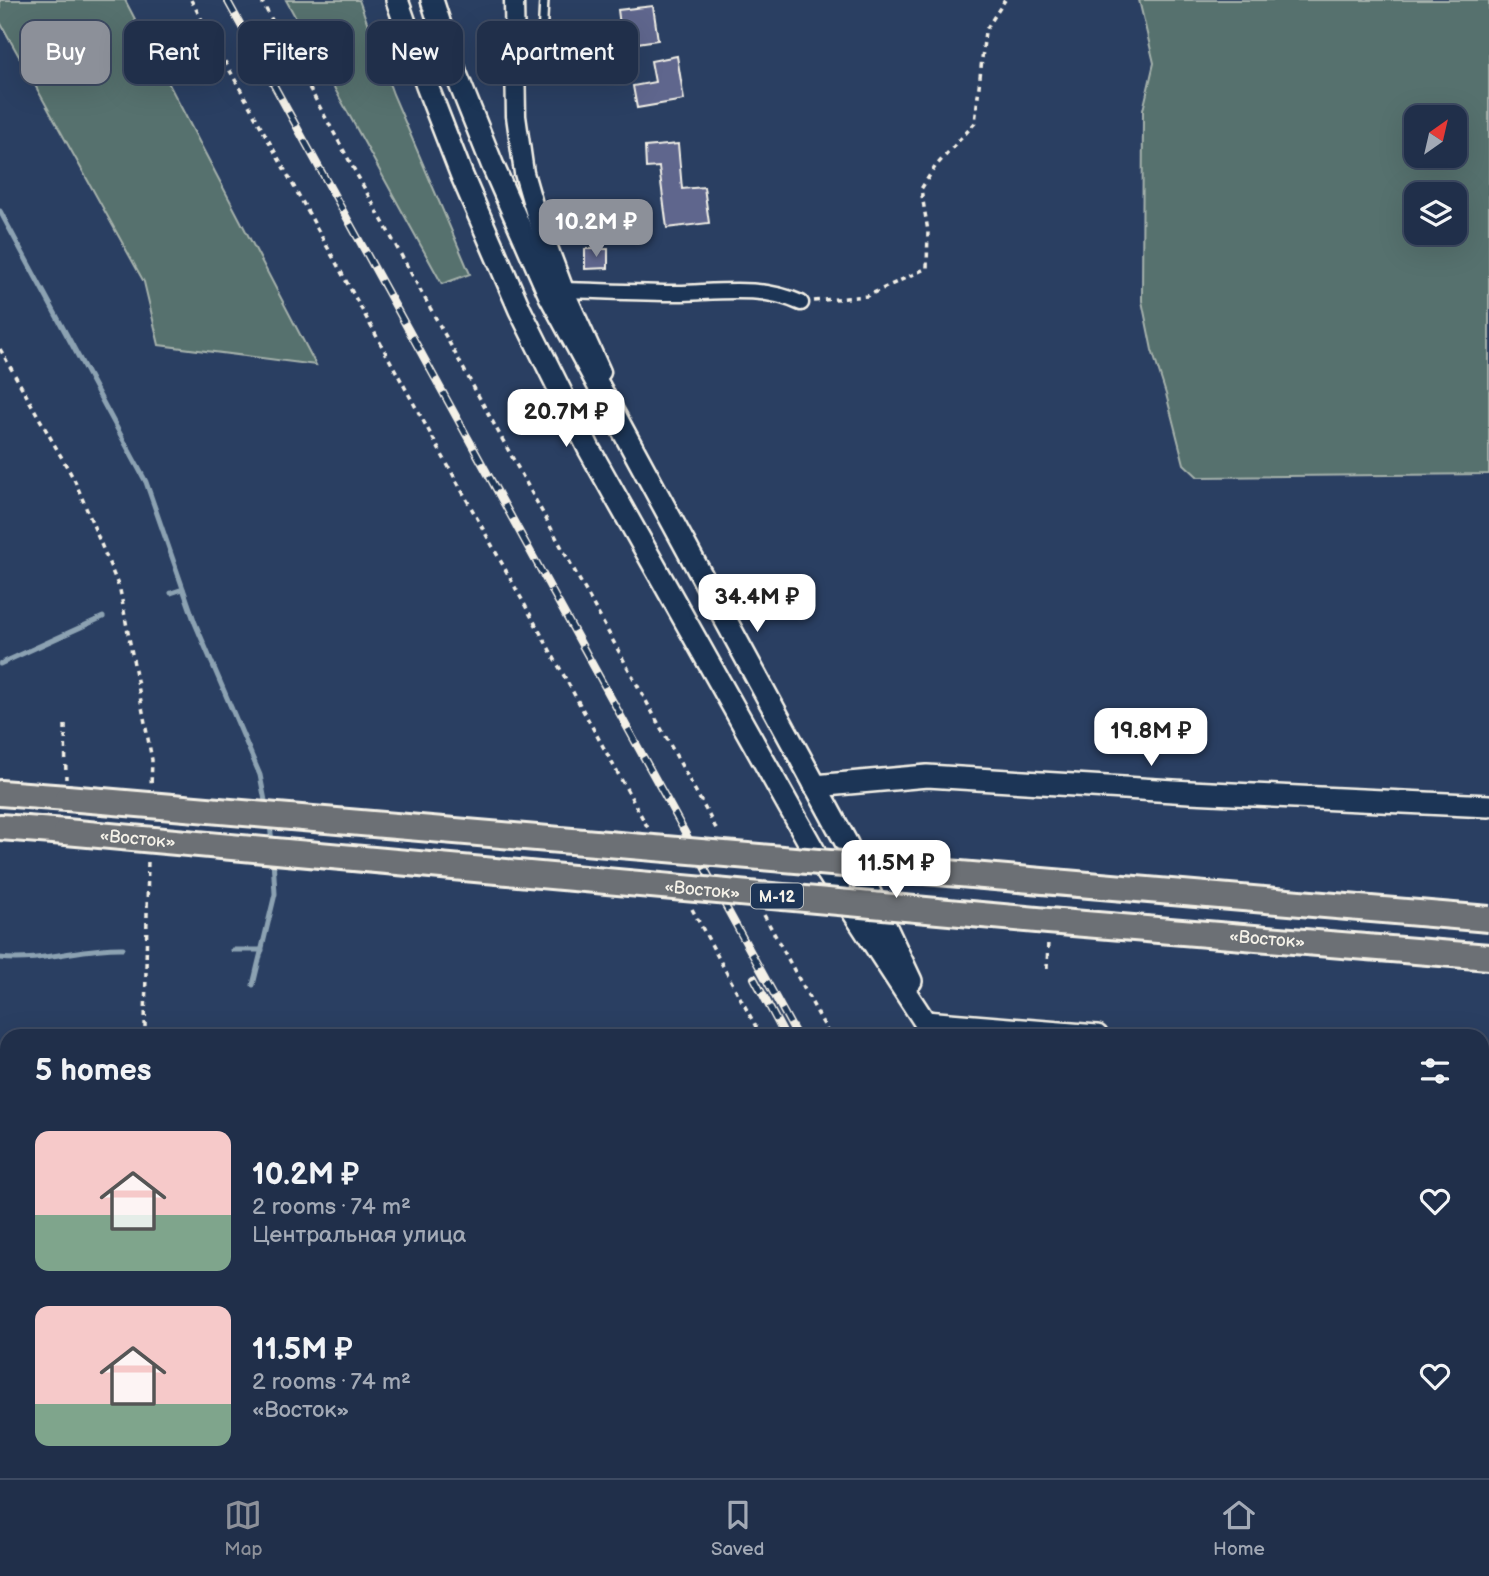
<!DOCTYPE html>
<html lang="en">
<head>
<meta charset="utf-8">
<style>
  :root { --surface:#202f4a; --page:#2d3b54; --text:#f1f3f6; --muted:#a2a9b5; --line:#3d4a62; --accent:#8c9099 }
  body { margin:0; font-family:"Balsamiq Sans",sans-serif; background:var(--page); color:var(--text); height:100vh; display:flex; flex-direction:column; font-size:26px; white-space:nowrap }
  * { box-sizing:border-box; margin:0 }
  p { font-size:23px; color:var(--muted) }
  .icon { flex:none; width:38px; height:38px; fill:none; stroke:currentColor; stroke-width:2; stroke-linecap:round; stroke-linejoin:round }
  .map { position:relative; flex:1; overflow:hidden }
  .side { position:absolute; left:0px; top:1029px; width:1489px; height:450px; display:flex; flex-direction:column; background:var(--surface); border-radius:21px 21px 0 0; box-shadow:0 7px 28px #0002,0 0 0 2px var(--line) }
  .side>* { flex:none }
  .guide { position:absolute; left:21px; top:21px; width:700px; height:63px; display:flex; gap:14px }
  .needle { width:46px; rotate:34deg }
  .controls { position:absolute; left:1404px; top:105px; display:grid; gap:14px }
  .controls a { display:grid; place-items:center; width:63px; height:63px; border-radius:14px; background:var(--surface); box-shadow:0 7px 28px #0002,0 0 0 2px var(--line); font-size:35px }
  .price { position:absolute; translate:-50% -60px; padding:0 16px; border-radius:14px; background:#fff; color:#222; font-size:23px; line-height:46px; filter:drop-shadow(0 2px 4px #0008) }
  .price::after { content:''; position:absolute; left:50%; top:42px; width:21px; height:16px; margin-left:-10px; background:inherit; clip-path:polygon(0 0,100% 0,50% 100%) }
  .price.current { background:var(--accent); color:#fff }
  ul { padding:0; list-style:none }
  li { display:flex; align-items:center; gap:21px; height:175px; padding:0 35px }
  li span { display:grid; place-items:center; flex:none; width:196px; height:140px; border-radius:14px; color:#555 }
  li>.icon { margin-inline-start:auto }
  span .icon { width:84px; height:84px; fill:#fffc; stroke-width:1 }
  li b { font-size:30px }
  h2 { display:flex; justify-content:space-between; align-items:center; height:84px; padding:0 35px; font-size:30px }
  .pill { padding:0 24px; border-radius:14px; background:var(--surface); box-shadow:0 7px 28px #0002,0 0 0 2px var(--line); font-size:24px; line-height:63px }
  .pill.current { background:var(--accent); color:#fff }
  .tabs { display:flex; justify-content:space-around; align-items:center; height:98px; border-top:2px solid var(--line); background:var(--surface); font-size:19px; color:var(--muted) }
  .tabs a { display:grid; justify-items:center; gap:4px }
  .tabs .current { color:var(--accent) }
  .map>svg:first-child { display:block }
  .green { fill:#56716e; stroke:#a5b1ab; stroke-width:2; fill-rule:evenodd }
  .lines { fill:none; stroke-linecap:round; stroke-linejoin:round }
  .stream { stroke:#8ca2b2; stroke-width:5 }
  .building { fill:#5e668d; stroke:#f4f1e8; stroke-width:2 }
  .service-casing { stroke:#f4f1e8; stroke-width:12 }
  .minor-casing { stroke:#f4f1e8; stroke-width:19 }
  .tertiary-casing { stroke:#f4f1e8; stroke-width:23 }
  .secondary-casing { stroke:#f4f1e8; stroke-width:26 }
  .trunk-casing { stroke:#f4f1e8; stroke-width:30 }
  .path { stroke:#f4f1e8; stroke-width:3.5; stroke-dasharray:5 5; stroke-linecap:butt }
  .service { stroke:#1d3557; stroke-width:7 }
  .minor { stroke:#1d3557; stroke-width:14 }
  .tertiary { stroke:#1d3557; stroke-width:18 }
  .secondary { stroke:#1d3557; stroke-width:21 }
  .trunk { stroke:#6c6f75; stroke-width:24 }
  .rail-casing { stroke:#f4f1e8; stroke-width:8 }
  .rail { stroke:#1d3557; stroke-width:5; stroke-dasharray:16; stroke-linecap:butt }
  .trunk-bridge-casing { stroke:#f4f1e8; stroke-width:30; stroke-linecap:butt }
  .trunk-bridge { stroke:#6c6f75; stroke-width:24 }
  .labels { text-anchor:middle; stroke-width:5; stroke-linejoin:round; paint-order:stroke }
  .shield { fill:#1d3557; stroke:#b4b9bc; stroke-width:2 }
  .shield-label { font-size:16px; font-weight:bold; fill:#f4f1e8 }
  .street-label { font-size:18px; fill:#f4f1e8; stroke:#1d3557 }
</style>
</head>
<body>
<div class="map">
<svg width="1489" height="1478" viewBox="0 0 1489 1478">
  <rect width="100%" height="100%" fill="#2a3f62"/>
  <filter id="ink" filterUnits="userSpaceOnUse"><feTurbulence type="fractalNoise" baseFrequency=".0143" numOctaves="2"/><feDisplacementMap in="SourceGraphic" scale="14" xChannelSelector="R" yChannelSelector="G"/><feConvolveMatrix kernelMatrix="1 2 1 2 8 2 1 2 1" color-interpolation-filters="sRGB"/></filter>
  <g filter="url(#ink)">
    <g class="green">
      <polygon points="0,0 125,0 316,365 159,345 144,282 0,22"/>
      <polygon points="286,0 359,0 393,94 470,274 442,284"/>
      <path d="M1139,0H1489V474L1198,477L1184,464L1166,394L1152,350L1142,301L1143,110L1154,63ZM1416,117H1454V156H1416ZM1416,194H1454V233H1416Z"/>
      <polygon points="0,1157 7,1165 7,1204 0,1197"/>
      <polygon points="1072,1472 1132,1472 1135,1478 1076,1478"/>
      <polygon points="1361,1472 1437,1472 1439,1478 1364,1478"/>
    </g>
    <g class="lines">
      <g class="stream">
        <polyline points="0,211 146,482 195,623 260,775 266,806"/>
        <polyline points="171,593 183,589"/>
        <polyline points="0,664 103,617"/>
        <polyline points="270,823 272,844"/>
        <polyline points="233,950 262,950"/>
        <path d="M0,958C41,963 82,947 123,948"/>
        <polyline points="253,985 275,894 273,858"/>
        <polyline points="0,1178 7,1186"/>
        <polyline points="150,1478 150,1472"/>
      </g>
    </g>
    <g class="building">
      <polygon points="653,6 658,40 637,43 636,31 621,33 618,10"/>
      <polygon points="677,56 684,100 637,108 633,86 655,82 651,61"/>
      <polygon points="678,144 682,189 704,187 709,223 667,228 659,167 646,168 645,147"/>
      <polygon points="585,249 608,249 608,268 585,269"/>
    </g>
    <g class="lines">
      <defs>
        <polyline id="service" points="516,55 541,55 544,0"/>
        <g id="minor">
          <path d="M564,290C602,291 640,293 678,293C720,292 762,285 801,303"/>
          <polyline points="502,1472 504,1478"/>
          <polyline points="873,1472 876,1478"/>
        </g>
        <polyline id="tertiary" points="514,0 516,116 524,173 537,218 564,290 601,372"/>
        <g id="secondary">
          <polyline points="397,0 427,86 462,176 520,310 589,449 818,858 934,1036"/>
          <polyline points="432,0 456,74 492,164 550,296 847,844 911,981"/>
          <polyline points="815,786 927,776 1190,792 1489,806"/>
          <polyline points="925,1022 1097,1036"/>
          <polyline points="1482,1069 1489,1069"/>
          <polyline points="1176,1472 1180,1478"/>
        </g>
        <g id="trunk">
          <polyline points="0,793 67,798"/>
          <polyline points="0,827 66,832"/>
        </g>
      </defs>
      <use href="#service" class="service-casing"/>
      <use href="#minor" class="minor-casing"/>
      <use href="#tertiary" class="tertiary-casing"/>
      <use href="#secondary" class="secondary-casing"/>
      <use href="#trunk" class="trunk-casing"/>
      <g class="path">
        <polyline points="191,0 648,828"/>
        <polyline points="261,0 718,832"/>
        <polyline points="814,301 867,296 927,268 928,231 921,189 935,167 975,123 985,31 1005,0"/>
        <polyline points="0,349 75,481 120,590 152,760 151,787"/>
        <polyline points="65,725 66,779"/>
        <polyline points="692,909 761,1036"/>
        <polyline points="764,915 830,1036"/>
        <polyline points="1047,969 1048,940"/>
        <polyline points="145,1027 148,858"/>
        <polyline points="179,1472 179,1478"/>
        <polyline points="999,1472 1000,1472"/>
      </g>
      <use href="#service" class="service"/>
      <use href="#minor" class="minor"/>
      <use href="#tertiary" class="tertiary"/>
      <use href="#secondary" class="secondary"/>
      <use href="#trunk" class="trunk"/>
      <defs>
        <g id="rail">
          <polyline points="227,0 797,1036"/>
          <polyline points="754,978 785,1036"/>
          <polyline points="1024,1472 1028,1478"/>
          <polyline points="1037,1472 1040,1478"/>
        </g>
      </defs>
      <use href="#rail" class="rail-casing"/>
      <use href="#rail" class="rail"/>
      <defs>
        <g id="trunk-bridge">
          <polyline points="67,798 1489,919"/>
          <path id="s1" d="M66,832L1048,921L1489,957"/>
        </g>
      </defs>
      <use href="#trunk-bridge" class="trunk-bridge-casing"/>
      <use href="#trunk-bridge" class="trunk-bridge"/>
    </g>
  </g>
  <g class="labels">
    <rect class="shield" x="751" y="883.5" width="52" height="25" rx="5"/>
    <g class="shield-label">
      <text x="777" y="902">М-12</text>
    </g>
    <g class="street-label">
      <text dy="6" stroke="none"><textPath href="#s1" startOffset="72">«Восток»</textPath></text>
      <text dy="6" stroke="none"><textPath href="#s1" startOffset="639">«Восток»</textPath></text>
      <text dy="6" stroke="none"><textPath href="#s1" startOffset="1206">«Восток»</textPath></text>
    </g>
  </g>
</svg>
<div class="controls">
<a><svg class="needle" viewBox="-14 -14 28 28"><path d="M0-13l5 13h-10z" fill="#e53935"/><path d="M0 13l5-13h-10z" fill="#a2a9b5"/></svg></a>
<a><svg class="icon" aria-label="layers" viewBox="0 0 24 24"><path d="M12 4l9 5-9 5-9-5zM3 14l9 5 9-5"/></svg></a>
</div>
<b class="price current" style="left:596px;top:259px">10.2M ₽</b>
<b class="price" style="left:566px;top:449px">20.7M ₽</b>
<b class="price" style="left:757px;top:634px">34.4M ₽</b>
<b class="price" style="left:1151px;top:768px">19.8M ₽</b>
<b class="price" style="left:896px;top:900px">11.5M ₽</b>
<div class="guide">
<a class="pill current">Buy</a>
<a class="pill">Rent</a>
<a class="pill">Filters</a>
<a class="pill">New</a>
<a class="pill">Apartment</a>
</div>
<section class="side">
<h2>5 homes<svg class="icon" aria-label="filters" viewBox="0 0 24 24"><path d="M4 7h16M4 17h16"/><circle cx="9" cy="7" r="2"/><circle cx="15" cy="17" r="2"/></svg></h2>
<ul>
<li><span style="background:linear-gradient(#f6c9c9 60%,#7fa58c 0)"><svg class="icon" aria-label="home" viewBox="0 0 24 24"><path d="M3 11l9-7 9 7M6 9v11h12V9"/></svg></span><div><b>10.2M ₽</b><p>2 rooms · 74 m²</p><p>Центральная улица</p></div><svg class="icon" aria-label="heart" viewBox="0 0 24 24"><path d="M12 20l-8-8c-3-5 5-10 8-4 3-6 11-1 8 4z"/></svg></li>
<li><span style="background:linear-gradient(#f6c9c9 70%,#7fa58c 0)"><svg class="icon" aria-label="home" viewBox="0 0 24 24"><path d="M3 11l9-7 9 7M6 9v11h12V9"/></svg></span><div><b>11.5M ₽</b><p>2 rooms · 74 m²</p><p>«Восток»</p></div><svg class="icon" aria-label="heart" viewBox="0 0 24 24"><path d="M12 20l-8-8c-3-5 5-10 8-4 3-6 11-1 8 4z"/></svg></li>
</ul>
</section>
</div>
<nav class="tabs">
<a class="current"><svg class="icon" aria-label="map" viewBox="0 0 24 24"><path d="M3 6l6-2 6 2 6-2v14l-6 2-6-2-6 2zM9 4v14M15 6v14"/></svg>Map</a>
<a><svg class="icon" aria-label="saved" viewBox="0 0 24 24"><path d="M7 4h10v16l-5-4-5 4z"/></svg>Saved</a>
<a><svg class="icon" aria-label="home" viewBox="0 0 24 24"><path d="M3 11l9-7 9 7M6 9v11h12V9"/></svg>Home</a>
</nav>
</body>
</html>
